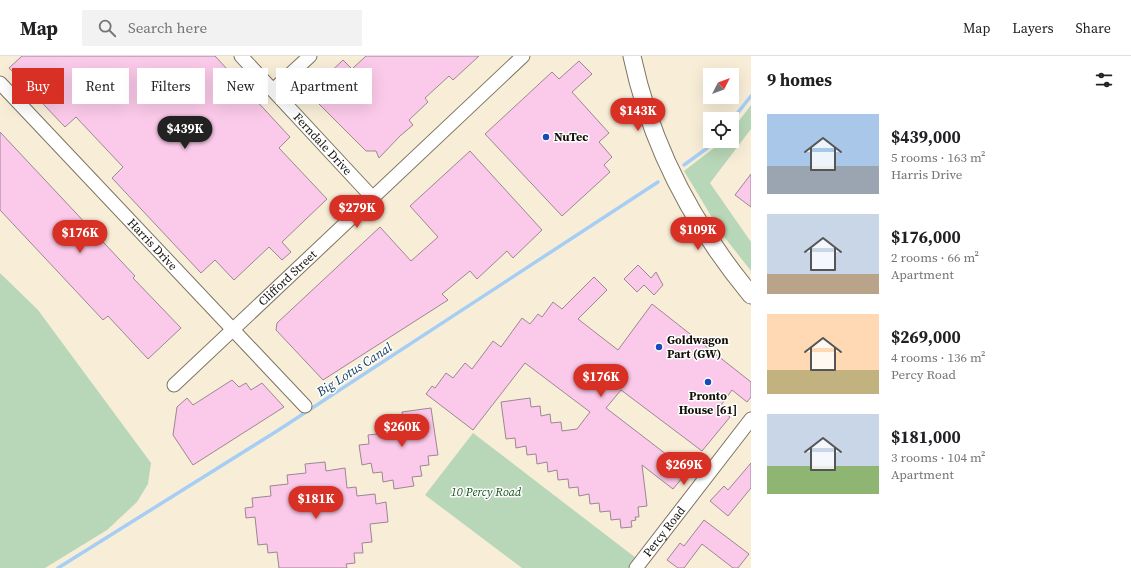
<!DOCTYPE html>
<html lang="en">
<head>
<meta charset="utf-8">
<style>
  :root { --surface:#fff; --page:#f2f2f2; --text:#202124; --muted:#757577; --line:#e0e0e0; --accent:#d93025 }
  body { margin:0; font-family:"Source Serif 4",serif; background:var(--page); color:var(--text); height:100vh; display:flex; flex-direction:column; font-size:15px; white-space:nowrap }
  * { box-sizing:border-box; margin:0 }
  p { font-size:13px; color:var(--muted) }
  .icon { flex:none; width:22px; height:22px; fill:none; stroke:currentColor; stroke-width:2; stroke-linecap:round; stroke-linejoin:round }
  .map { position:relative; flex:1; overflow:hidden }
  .panel { display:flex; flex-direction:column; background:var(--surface); width:380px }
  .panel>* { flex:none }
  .top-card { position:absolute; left:12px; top:12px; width:380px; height:36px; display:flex; gap:8px }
  .needle { width:26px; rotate:48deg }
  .controls { position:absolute; left:703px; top:12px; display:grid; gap:8px }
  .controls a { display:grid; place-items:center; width:36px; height:36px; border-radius:0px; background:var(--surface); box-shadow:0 4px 16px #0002; font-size:20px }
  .price { position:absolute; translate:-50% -34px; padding:0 9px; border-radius:14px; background:var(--accent); color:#fff; font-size:13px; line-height:26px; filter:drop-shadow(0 1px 2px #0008) }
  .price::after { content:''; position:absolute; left:50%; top:24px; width:12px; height:9px; margin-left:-6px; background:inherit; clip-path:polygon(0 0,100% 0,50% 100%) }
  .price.selected { background:#222; color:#fff }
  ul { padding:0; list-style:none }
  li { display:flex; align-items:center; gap:12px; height:100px; padding:0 16px }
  li span { display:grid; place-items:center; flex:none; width:112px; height:80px; border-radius:0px; color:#555 }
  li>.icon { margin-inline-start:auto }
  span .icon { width:48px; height:48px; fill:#fffc; stroke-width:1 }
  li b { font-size:17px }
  h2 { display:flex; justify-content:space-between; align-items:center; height:48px; padding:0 16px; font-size:17px }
  .pill { padding:0 14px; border-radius:0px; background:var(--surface); box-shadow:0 4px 16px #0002; font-size:14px; line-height:36px }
  .pill.selected { background:var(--accent); color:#fff }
  header { display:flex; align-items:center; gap:24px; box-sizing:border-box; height:56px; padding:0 20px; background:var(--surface); border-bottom:1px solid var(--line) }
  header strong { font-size:19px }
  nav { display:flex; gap:22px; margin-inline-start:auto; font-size:14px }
  .search { width:280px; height:36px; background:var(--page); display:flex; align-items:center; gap:10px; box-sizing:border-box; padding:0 14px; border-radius:0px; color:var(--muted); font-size:15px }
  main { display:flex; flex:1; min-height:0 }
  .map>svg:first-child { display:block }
  .green { fill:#b8d7b8 }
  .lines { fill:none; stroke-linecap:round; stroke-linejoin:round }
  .stream { stroke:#a6cef5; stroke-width:3.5 }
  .building { fill:#fbc9e9; stroke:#9b8793 }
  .minor-casing { stroke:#7d7461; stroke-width:15 }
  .tertiary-casing { stroke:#7d7461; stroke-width:19 }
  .minor { stroke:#fff; stroke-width:13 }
  .tertiary { stroke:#fff; stroke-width:17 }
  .poi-dot { fill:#184cb8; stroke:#fff; stroke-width:1.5 }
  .labels { text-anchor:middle; stroke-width:3; stroke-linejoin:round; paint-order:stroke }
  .poi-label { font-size:12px; font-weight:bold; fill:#131008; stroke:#fff; text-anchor:start }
  .street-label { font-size:12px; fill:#131008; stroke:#fff }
  .park-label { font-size:12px; font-style:italic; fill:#174f1d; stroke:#fff }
  .water-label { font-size:13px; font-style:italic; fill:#103c61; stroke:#fff }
</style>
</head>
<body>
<header>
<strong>Map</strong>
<div class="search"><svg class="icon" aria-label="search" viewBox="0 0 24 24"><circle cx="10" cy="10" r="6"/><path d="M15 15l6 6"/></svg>Search here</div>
<nav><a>Map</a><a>Layers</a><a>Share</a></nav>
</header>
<main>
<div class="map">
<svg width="751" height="512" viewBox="0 0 751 512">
  <rect width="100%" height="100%" fill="#f8eed8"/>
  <g class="green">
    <polygon points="751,49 751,73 710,127 751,186 751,215 722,178 684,115 723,85 732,85 732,74"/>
    <polygon points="0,217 38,254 151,407 148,428 137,446 107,474 45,512 0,512"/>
    <polygon points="473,377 636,502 628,512 522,512 425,439"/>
  </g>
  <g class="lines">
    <g class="stream">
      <polyline points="732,64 751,40"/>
      <polyline points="684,109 706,93 714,85"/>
      <polyline points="58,512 277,375 658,126"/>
    </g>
  </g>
  <g class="building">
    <polygon points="22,0 215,0 290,81 279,92 327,143 282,186 291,196 282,204 269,191 234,224 215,204 201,217 112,122 123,111 76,61 65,71 9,12"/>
    <polygon points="366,0 479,0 453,24 449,20 425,42 428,46 409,64 413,69 400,80 379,102 376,95 366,95 318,47 332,34 322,24 343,4 352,13"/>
    <polygon points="579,5 592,18 572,36 609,77 599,86 612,101 604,109 610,116 562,160 485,78 552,16 559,23"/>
    <polygon points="0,76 135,220 133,222 181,272 148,303 108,260 103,264 0,154"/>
    <polygon points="470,95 542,174 513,202 507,195 477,223 470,215 442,238 448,244 323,324 276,274 277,267 380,171 411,205 438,181 410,150"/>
    <polygon points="751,118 751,151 735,139"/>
    <polygon points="638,209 651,222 656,216 663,229 654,239 644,229 637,236 624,223"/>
    <polygon points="594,221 607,234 578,263 618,294 652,248 751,326 751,341 747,346 732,334 719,352 730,361 702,395 621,334 606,352 688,415 673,433 642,409 647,450 638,451 639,461 635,461 636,464 631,465 632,471 621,472 620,463 611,464 610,455 600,456 599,447 590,448 589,438 579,440 578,431 569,432 568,423 558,424 557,414 548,416 547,406 537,408 536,398 527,399 526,390 516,392 515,382 506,383 501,346 530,342 531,351 540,350 541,360 550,358 551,367 561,366 562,375 577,373 590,356 525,307 473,374 426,338 432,330 435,332 446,317 453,322 465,307 472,313 493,285 501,291 522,262 530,268 538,258 542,261 553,246 562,253"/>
    <polygon points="232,324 239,331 246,327 251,334 262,327 284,351 193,409 173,379 177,351 187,342 193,349"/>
    <polygon points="431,352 438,399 428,400 429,409 420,410 422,420 412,421 414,430 394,433 393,424 383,426 382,416 373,417 371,407 362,409 359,389 369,388 368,379 386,377 385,367 403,365 402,356"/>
    <polygon points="325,406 326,415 345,412 347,432 356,431 357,440 375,438 376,448 386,446 388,466 370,468 372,486 362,487 363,497 354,497 355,507 346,508 347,512 279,512 277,496 268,497 267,488 258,489 255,461 246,462 245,452 253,451 252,442 271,440 270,430 288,428 287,419 306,417 305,408"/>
    <polygon points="751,407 751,432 728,460 710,445 724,430 728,434"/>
    <polygon points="704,464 749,498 738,512 733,512 702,488 684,512 678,512 667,504 680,487 684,490"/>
  </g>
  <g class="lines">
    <defs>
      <g id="minor">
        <path id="s1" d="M241,0L372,141"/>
        <path id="s2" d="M0,27L305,350"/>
        <polyline points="273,34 310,0"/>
        <path id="s3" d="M174,329L523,0"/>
        <path id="s4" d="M636,512L751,363"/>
      </g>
      <path id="tertiary" d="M632,0C651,90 693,169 751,239"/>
    </defs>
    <use href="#minor" class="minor-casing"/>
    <use href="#tertiary" class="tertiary-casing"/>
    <use href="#minor" class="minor"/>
    <use href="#tertiary" class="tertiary"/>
  </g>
  <g class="poi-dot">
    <circle cx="546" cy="81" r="4"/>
    <circle cx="659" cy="291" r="4"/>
    <circle cx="708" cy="326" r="4"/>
  </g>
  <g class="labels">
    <g class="poi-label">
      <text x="554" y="85">NuTec</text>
      <text x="667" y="288">Goldwagon<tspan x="667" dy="14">Part (GW)</tspan></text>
      <text x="708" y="344" text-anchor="middle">Pronto<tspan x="708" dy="14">House [61]</tspan></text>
    </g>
    <g class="street-label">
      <text dy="4" stroke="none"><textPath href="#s1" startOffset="120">Ferndale Drive</textPath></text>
      <text dy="4" stroke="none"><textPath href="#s2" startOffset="222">Harris Drive</textPath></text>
      <text dy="4" stroke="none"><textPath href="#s3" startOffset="156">Clifford Street</textPath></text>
      <text dy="4" stroke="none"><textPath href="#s4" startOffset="46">Percy Road</textPath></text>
    </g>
    <g class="park-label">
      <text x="486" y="440">10 Percy Road</text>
    </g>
    <g class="water-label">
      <text transform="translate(354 313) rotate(-33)" y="5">Big Lotus Canal</text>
    </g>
  </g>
</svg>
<div class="controls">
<a><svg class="needle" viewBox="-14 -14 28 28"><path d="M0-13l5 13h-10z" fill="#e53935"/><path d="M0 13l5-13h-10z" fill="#757577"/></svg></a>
<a><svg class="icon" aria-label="locate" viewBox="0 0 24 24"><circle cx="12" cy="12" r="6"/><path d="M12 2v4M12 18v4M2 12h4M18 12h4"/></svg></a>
</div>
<b class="price" style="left:638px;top:76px">$143K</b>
<b class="price selected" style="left:185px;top:94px">$439K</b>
<b class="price" style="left:357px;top:173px">$279K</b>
<b class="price" style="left:698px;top:195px">$109K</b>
<b class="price" style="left:80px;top:198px">$176K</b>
<b class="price" style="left:601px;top:342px">$176K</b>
<b class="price" style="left:402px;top:392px">$260K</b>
<b class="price" style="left:684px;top:430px">$269K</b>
<b class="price" style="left:316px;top:464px">$181K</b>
<div class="top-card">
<a class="pill selected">Buy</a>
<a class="pill">Rent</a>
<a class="pill">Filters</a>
<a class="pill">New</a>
<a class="pill">Apartment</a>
</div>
</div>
<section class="panel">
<h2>9 homes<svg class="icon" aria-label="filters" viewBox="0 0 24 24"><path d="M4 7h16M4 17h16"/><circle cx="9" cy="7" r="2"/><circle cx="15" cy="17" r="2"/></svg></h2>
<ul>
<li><span style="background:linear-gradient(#a9c7e8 65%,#9aa5b1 0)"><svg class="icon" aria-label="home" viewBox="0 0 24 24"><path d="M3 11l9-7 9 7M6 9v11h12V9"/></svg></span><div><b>$439,000</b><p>5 rooms · 163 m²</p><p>Harris Drive</p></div></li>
<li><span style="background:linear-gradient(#c9d6e8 75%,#b9a48a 0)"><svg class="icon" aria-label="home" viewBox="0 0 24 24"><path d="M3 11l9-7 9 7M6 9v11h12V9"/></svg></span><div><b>$176,000</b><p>2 rooms · 66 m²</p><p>Apartment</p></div></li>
<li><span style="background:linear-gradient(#ffd9b3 70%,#c2b280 0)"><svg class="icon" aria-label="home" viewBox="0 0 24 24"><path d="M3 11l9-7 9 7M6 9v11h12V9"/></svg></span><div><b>$269,000</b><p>4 rooms · 136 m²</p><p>Percy Road</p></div></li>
<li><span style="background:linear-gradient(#c9d6e8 65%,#8fb573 0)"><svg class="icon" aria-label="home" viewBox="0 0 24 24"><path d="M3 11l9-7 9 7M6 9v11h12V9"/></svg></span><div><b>$181,000</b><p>3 rooms · 104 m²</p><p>Apartment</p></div></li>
</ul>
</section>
</main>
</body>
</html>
